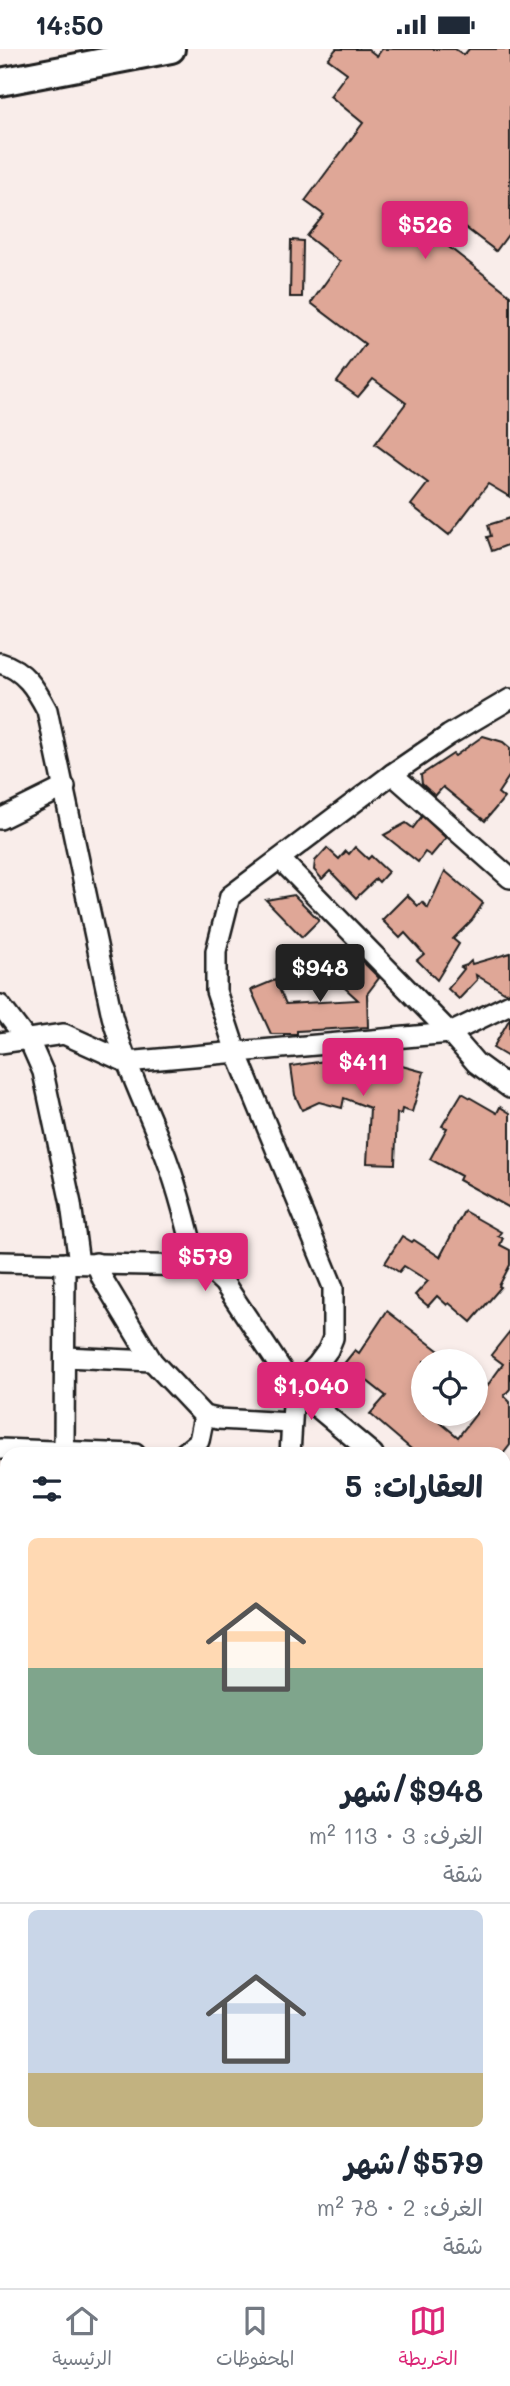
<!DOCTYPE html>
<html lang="ar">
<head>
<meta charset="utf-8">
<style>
  :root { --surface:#fff; --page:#f6f6f7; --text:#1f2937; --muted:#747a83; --line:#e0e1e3; --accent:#db2777 }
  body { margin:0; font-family:Mali,"Playpen Sans Arabic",sans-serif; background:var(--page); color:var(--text); direction:rtl; height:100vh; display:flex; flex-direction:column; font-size:26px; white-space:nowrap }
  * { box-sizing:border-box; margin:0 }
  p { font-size:23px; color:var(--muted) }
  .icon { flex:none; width:38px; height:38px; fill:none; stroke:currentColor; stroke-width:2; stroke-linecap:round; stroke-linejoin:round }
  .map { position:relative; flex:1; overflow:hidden; direction:ltr }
  .side { position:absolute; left:0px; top:1398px; width:511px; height:842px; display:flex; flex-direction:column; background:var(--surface); border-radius:21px 21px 0 0; box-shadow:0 4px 10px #0003; direction:rtl }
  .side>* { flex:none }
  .controls { position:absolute; left:411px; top:1300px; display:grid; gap:14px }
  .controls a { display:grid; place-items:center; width:77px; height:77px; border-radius:50%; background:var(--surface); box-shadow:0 4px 10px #0003; font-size:35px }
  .price { position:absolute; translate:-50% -60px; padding:0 16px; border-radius:7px; background:var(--accent); color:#fff; font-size:23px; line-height:46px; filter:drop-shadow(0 2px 4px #0008) }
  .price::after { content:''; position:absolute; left:50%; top:42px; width:21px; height:16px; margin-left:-10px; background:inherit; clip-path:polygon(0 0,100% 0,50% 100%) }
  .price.on { background:#222; color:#fff }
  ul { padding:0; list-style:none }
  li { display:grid; align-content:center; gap:14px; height:371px; padding:0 28px }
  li+li { border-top:2px solid var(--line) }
  li span { display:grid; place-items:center; height:217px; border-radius:10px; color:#555 }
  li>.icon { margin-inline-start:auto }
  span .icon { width:126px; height:126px; fill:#fffc; stroke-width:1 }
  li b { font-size:30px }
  h2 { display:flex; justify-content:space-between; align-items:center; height:84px; padding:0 28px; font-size:30px }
  .status { display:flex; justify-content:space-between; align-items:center; height:49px; padding:0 35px; background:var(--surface); direction:ltr }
  .status svg { height:19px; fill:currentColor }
  .menu { display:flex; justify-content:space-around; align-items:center; height:98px; border-top:2px solid var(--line); background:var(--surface); font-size:19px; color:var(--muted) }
  .menu a { display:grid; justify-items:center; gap:4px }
  .menu .on { color:var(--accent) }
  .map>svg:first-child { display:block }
  .building { fill:#dfa797; stroke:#1c1c1c; stroke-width:2 }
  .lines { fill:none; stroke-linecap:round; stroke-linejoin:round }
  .minor-casing { stroke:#1c1c1c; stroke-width:24 }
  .tertiary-casing { stroke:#1c1c1c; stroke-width:28 }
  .secondary-casing { stroke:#1c1c1c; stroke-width:32 }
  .minor { stroke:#fff; stroke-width:19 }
  .tertiary { stroke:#fff; stroke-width:23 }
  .secondary { stroke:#fff; stroke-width:26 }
</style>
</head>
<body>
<div class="status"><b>14:50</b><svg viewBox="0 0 49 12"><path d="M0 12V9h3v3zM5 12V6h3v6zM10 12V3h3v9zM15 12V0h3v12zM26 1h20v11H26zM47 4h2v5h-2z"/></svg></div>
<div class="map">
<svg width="510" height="2239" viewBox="0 0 510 2239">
  <rect width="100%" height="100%" fill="#f9edea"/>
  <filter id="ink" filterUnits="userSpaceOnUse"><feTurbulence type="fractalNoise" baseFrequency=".0143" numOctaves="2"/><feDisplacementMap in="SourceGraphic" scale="14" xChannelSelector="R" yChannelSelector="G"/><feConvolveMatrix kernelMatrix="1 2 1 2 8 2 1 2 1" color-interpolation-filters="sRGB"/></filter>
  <g filter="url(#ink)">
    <g class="building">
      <polygon points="336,0 368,0 377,7 382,0 455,0 464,6 469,0 510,0 510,183 496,202 441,160 426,180 510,246 510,448 488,435 449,486 411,456 428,434 375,395 406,354 373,330 358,348 337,333 365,295 311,254 340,213 307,187 324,166 305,152 363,74 330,47 347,24 328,10"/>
      <polygon points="291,191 303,192 302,248 290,248"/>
      <polygon points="510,469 510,495 492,502 487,488 491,487 488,476"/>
      <polygon points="483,687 503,693 510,699 510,726 498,744 504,749 485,772 443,738 435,747 422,735 421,726 453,705 455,707"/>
      <polygon points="422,767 446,789 431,807 425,803 418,813 384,786 406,774 413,779"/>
      <polygon points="355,798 368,810 371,807 388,823 379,833 376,830 356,849 330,822 322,830 314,821 315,812 327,799 339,810 346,802 349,805"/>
      <polygon points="445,822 483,854 472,871 453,890 459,895 437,931 417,911 424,905 405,884 400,889 382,871 407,846 418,857 422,853 428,859"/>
      <polygon points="294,846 319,871 302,888 266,851"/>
      <polygon points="353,903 379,929 367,945 368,978 297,982 297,985 271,985 251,941 275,931 286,955 358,951 333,928"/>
      <polygon points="510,904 510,943 506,944 476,926 477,931 459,950 448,940 464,920 461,918 467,916 471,912 472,915"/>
      <polygon points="510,969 510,1009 493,999"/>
      <polygon points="325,1012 325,1016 364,1026 365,1021 382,1027 387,1013 424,1023 412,1063 402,1060 401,1065 397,1064 395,1115 367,1114 370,1059 344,1049 342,1059 319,1053 302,1061 295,1046 291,1017"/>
      <polygon points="462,1044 497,1064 500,1058 510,1064 510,1159 459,1131 461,1127 430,1110 447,1079 442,1077"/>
      <polygon points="464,1162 501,1183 498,1187 503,1189 500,1196 510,1201 510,1216 499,1237 501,1238 471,1273 449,1254 447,1256 437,1247 428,1257 415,1246 428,1232 404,1217 399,1223 385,1214 402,1187 412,1193 414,1191 440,1208"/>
      <polygon points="387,1262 452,1312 424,1312 424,1365 430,1365 458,1388 476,1365 476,1329 487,1337 503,1315 491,1306 510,1282 510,1340 504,1347 510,1353 510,1396 503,1405 417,1405 370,1365 386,1347 357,1324 345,1338 333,1328 355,1301 359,1304"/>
    </g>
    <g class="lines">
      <defs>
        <g id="minor">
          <path d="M0,614C25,621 36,640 47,661L112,967C125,1016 148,1061 166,1108C179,1143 188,1180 197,1217"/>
          <polyline points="392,725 510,829"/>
          <polyline points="0,770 65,738"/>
          <polyline points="280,810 450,984 476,1014 510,1039"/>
          <polyline points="0,956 32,998 43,1023 71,1155 79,1214"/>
          <polyline points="0,994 64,985 126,1013 450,984 510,955"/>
          <polyline points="0,1213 197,1217 212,1223 224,1234 294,1339 373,1405"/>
          <polyline points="96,1214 102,1229 152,1312 204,1367 218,1370 291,1374"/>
          <polyline points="65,1308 152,1312"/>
          <polyline points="0,1400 135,1405"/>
          <polyline points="64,1401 65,1214"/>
          <polyline points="183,1405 199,1392 204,1367"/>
          <polyline points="290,1405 294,1339 317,1316 328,1301 333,1289 333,1238 236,1003 216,942 216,902 230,847 392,725 449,686 510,650"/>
          <polyline points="504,1524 510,1530"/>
          <polyline points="0,1567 7,1567"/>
          <polyline points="504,1595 510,1597"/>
          <polyline points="0,1832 7,1832"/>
          <polyline points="510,1841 510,1827"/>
          <polyline points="0,1958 7,1958"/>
          <polyline points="0,2069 7,2050"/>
          <polyline points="0,2149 7,2151"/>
          <polyline points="462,2233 470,2239"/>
        </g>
        <g id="tertiary">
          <polyline points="232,2233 242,2239"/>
          <polyline points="81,2239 85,2233"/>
        </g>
        <g id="secondary">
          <polyline points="0,33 171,0"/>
          <polyline points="504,2142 510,2137"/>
          <polyline points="504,2165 510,2161"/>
          <polyline points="310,2235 314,2233"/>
          <polyline points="378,2239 389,2233"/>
        </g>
      </defs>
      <use href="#minor" class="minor-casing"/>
      <use href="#tertiary" class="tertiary-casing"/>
      <use href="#secondary" class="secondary-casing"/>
      <use href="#minor" class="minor"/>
      <use href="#tertiary" class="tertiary"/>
      <use href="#secondary" class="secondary"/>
    </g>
  </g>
</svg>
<div class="controls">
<a><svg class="icon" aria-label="locate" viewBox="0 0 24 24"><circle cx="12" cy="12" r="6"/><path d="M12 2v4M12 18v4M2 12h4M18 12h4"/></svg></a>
</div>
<b class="price" style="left:425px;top:212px">$526</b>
<b class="price on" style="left:320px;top:955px">$948</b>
<b class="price" style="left:363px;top:1049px">$411</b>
<b class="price" style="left:205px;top:1244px">$579</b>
<b class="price" style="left:311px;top:1373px">$1,040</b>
<section class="side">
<h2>العقارات: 5<svg class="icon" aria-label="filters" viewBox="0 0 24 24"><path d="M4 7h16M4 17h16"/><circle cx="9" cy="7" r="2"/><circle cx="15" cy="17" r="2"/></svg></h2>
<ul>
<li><span style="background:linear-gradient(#ffd9b3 60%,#7fa58c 0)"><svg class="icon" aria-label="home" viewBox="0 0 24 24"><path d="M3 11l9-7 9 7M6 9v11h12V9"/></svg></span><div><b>$948/شهر</b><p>الغرف: 3 · 113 m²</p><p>شقة</p></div></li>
<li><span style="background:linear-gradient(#c9d6e8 75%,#c2b280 0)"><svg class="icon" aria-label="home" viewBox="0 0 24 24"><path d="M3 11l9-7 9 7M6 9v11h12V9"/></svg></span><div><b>$579/شهر</b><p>الغرف: 2 · 78 m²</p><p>شقة</p></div></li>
</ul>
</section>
</div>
<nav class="menu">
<a class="on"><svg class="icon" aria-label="map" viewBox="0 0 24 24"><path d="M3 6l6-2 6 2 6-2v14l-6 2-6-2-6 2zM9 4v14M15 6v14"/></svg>الخريطة</a>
<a><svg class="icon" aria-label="saved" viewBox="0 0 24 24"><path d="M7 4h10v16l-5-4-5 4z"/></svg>المحفوظات</a>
<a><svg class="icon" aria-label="home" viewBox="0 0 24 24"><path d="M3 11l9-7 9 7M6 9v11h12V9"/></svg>الرئيسية</a>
</nav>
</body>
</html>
